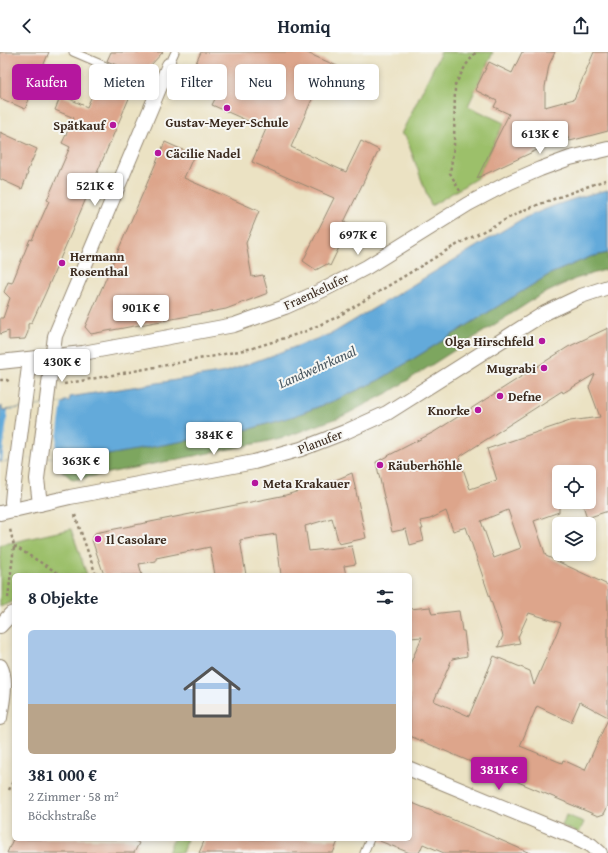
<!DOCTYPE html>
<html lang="de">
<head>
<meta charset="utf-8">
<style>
  :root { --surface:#fff; --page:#f2f2f3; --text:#1f2937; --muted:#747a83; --accent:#b5179e }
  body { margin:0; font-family:"Gentium Book Plus",serif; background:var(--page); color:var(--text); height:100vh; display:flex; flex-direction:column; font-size:15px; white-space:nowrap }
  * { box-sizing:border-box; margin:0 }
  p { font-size:13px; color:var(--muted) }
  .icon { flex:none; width:22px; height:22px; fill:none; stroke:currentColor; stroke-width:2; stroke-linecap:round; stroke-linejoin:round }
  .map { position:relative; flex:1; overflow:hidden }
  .details { position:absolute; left:12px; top:521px; width:400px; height:268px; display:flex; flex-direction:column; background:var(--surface); border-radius:6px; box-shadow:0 2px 6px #0003 }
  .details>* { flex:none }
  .top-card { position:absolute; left:12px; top:12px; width:400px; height:36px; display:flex; gap:8px }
  .buttons { position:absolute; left:552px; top:413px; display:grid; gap:8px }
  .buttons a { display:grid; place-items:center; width:44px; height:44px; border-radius:6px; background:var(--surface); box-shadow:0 2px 6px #0003; font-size:20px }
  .price { position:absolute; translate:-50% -34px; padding:0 9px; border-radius:4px; background:#fff; color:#222; font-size:13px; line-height:26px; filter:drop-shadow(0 1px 2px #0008) }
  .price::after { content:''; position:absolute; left:50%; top:24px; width:12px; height:9px; margin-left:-6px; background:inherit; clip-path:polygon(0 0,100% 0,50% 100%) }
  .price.on { background:var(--accent); color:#fff }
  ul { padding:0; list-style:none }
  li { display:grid; align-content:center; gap:8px; height:212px; padding:0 16px }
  li span { display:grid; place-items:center; height:124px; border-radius:6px; color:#555 }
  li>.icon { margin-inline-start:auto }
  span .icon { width:72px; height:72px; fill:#fffc; stroke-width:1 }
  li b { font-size:17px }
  h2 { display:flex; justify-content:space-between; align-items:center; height:48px; padding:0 16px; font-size:17px }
  .tag { padding:0 14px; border-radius:6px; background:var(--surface); box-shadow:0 2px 6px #0003; font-size:14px; line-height:36px }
  .tag.on { background:var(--accent); color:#fff }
  header { display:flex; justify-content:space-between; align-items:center; height:52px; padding:0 16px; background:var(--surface); font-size:18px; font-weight:800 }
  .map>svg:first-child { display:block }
  .green { fill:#9cc06b; stroke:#6c7544 }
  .forest { fill:#7da65f; stroke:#5c683e }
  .water { fill:#64aada; stroke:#506a7c }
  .pier { fill:#ebe2c3 }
  .building { fill:#dda58b; fill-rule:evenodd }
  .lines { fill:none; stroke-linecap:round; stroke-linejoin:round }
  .lane-casing { stroke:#938670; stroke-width:9 }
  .street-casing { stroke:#938670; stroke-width:16 }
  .path { stroke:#938670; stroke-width:2.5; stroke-dasharray:3 3; stroke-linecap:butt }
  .lane { stroke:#fff; stroke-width:7 }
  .street { stroke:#fff; stroke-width:14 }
  .poi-dot { fill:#b5179e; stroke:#f6f6f2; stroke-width:1.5 }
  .labels { text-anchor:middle; stroke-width:4; stroke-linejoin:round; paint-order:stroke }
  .poi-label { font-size:13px; font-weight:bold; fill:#3b2a1e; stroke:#f6f6f2; text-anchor:start }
  .street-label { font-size:13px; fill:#3b2a1e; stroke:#f6f6f2 }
  .water-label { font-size:14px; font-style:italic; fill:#495760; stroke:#f6f6f2 }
</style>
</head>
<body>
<header><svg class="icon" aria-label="back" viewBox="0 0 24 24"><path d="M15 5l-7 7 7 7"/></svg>Homiq<svg class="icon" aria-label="share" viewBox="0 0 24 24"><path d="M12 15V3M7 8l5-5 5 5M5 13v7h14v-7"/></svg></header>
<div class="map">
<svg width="608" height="801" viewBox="0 0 608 801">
  <rect width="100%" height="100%" fill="#f6f6f2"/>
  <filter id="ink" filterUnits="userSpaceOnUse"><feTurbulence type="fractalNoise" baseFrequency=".025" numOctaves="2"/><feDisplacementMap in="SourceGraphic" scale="8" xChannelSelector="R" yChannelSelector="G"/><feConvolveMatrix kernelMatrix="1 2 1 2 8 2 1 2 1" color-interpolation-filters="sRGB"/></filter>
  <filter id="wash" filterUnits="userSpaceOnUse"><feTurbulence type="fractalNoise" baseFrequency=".012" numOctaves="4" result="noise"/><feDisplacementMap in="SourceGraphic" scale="16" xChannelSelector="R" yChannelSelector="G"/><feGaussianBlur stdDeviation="0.9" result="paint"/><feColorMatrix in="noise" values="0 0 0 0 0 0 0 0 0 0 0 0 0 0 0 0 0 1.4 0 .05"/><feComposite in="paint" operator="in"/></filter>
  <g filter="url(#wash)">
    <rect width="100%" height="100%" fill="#ebe2c3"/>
    <g class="green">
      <polygon points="441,0 493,0 468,54 504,71 477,126 431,154 406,85 401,82"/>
      <polygon points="71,477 87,523 14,523 14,549 0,555 0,493"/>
      <polygon points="566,763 584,770 579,781 562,774"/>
      <polygon points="173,787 187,787 182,801 168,801"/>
    </g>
    <polygon class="forest" points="608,201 608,217 575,227 539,244 391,339 343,364 288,384 264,390 73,428 62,419 64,407 250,377 294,364 336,348 379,328 550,222 590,205"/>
    <path class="water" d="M608,138V201L590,205L550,222L379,328L336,348L294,364L250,377L70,410C49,400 21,408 0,410V355L2,354V357L5,358L64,351V349H69L70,345L226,320L333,281L522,167C550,155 578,144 608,138Z"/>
    <polygon class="pier" points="62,351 54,406 43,405 2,410 8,358"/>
    <g id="blocks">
      <g class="building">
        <polygon points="0,0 49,0 25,57 0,46"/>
        <polygon points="111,0 163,0 150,14 142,19 135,21 107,9"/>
        <polygon points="201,0 305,0 344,17 333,44 317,36 291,95 346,120 361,89 379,98 344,170 350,173 330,214 327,212 316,218 303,209 334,146 252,110 266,77 212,53 217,43 199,35 202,28 195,13"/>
        <polygon points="522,0 555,0 549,13 545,35 545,55 574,47 594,0 608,0 608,79 570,89 567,84 477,126 509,62 494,55 497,49 475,38 489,10 512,21"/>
        <polygon points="103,18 116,24 100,26"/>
        <polygon points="98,30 130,44 45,242 32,270 28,272 28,280 25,287 9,288 9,279 0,282 0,266 3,266 10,246 4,240 8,230 12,231 30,187 32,188 49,149 47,148 70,95 62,91 74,66 55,58 61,43 87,55"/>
        <polygon points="0,80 37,97 27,120 28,121 22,137 0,127"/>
        <polygon points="165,90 194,103 184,126 259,159 246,191 252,225 263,223 268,241 226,257 91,282 85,275"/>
        <path d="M608,276V459L587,466L582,450H589V420H559V460L534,469L546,504L608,533V665L580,650L571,670L537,654L520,694L562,711L563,708L585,718L608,667V754L604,762L598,764L410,684V612L422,585L410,586V557L430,555L432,562L459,559L462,579H464L467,604L452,607L434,649L469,664L494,604L530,619L534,633L561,571L529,561L518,585L520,591L498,595L503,584L466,475L453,479L446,459L430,467L420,469L423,477H421L424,489L410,493L406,477L392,480L376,410L434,380L568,295ZM595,322L589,335L600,365L570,369L487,397L497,428L470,437L459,405L562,339L563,341ZM508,458L521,496L494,506L481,469Z"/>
        <polygon points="352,421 366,486 339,492 332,466 305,474 309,499 352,494 356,512 344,514 346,523 281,523 276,482 240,488 246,523 215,523 210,495 156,506 156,509 139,512 142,523 104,523 92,488 95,481 286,443 338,427"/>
        <polygon points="410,750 480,779 530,801 444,801 423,792 419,801 410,801 377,788 377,787 410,787"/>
        <polygon points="13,787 131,787 139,791 134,801 7,801"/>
        <polygon points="205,787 339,787 333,801 199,801"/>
      </g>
    </g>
  </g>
  <g filter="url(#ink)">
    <use href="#blocks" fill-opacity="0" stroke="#938670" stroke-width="1"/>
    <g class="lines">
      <defs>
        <g id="lane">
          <polyline points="73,0 159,37"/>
          <polyline points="169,13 175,0"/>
          <polyline points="364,801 370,787"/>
        </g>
        <g id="street">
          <polyline points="0,310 83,301 234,273 285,255 325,237 367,215 468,152 510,130 540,117 570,106 608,97"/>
          <polyline points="40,452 37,427 55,284 169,13"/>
          <polyline points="14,458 12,450 13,439 30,307"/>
          <polyline points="0,461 70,445 254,410 301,397 345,380 387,361 545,261 581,244 608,235"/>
          <polyline points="0,574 11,562 14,561"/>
          <path d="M0,614C8,628 2,651 0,666"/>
          <polyline points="410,717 577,786 591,793 600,801"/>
        </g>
      </defs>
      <use href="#lane" class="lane-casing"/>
      <use href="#street" class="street-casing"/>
      <g class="path">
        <polyline points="460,139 450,121 454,94 455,33 466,13 476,0"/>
        <polyline points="0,328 7,328 11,331"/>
        <polyline points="64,332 215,304 253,296 304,280 337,265 449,197 524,158 608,127"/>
        <polyline points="75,463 96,523"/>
        <polyline points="14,494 61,523"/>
        <polyline points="8,546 14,494 10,477"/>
        <polyline points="9,738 14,727"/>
      </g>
      <use href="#lane" class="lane"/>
      <use href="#street" class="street"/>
    </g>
  </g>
  <g class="poi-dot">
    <circle cx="227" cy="56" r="4"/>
    <circle cx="113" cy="73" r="4"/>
    <circle cx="158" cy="101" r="4"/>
    <circle cx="62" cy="211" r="4"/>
    <circle cx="542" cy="289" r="4"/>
    <circle cx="544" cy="316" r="4"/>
    <circle cx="500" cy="344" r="4"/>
    <circle cx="478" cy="358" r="4"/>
    <circle cx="380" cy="413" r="4"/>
    <circle cx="255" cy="431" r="4"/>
    <circle cx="98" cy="487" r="4"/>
  </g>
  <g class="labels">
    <g class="poi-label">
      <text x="227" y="75" text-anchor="middle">Gustav-Meyer-Schule</text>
      <text x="105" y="78" text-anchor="end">Spätkauf</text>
      <text x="166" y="106">Cäcilie Nadel</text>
      <text x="70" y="209">Hermann<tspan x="70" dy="15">Rosenthal</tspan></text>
      <text x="534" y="294" text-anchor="end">Olga Hirschfeld</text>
      <text x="536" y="321" text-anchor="end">Mugrabi</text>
      <text x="508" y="349">Defne</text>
      <text x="470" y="363" text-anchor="end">Knorke</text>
      <text x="388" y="418">Räuberhöhle</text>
      <text x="263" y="436">Meta Krakauer</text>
      <text x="106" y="492">Il Casolare</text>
    </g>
    <g class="street-label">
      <text transform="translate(316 239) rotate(-25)" y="5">Fraenkelufer</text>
      <text transform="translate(320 389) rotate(-21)" y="5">Planufer</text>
    </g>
    <g class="water-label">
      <text transform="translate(317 315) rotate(-24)" y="5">Landwehrkanal</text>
    </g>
  </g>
</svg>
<div class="buttons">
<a><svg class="icon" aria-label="locate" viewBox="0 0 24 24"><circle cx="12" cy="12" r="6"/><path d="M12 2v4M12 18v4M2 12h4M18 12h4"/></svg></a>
<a><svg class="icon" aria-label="layers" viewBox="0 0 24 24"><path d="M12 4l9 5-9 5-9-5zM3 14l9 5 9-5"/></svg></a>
</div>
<b class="price" style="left:540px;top:103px">613K €</b>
<b class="price" style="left:95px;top:155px">521K €</b>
<b class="price" style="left:358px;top:204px">697K €</b>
<b class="price" style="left:141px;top:277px">901K €</b>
<b class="price" style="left:62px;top:331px">430K €</b>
<b class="price" style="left:214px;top:404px">384K €</b>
<b class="price" style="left:81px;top:430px">363K €</b>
<b class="price on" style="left:499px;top:739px">381K €</b>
<div class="top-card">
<a class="tag on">Kaufen</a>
<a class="tag">Mieten</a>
<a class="tag">Filter</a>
<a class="tag">Neu</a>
<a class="tag">Wohnung</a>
</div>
<section class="details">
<h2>8 Objekte<svg class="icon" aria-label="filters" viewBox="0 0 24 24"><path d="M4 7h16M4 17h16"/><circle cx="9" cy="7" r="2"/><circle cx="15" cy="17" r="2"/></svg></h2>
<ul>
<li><span style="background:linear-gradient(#a9c7e8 60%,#b9a48a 0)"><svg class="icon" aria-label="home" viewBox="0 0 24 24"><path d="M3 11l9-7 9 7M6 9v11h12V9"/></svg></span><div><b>381 000 €</b><p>2 Zimmer · 58 m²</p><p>Böckhstraße</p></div></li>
</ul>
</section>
</div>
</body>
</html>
